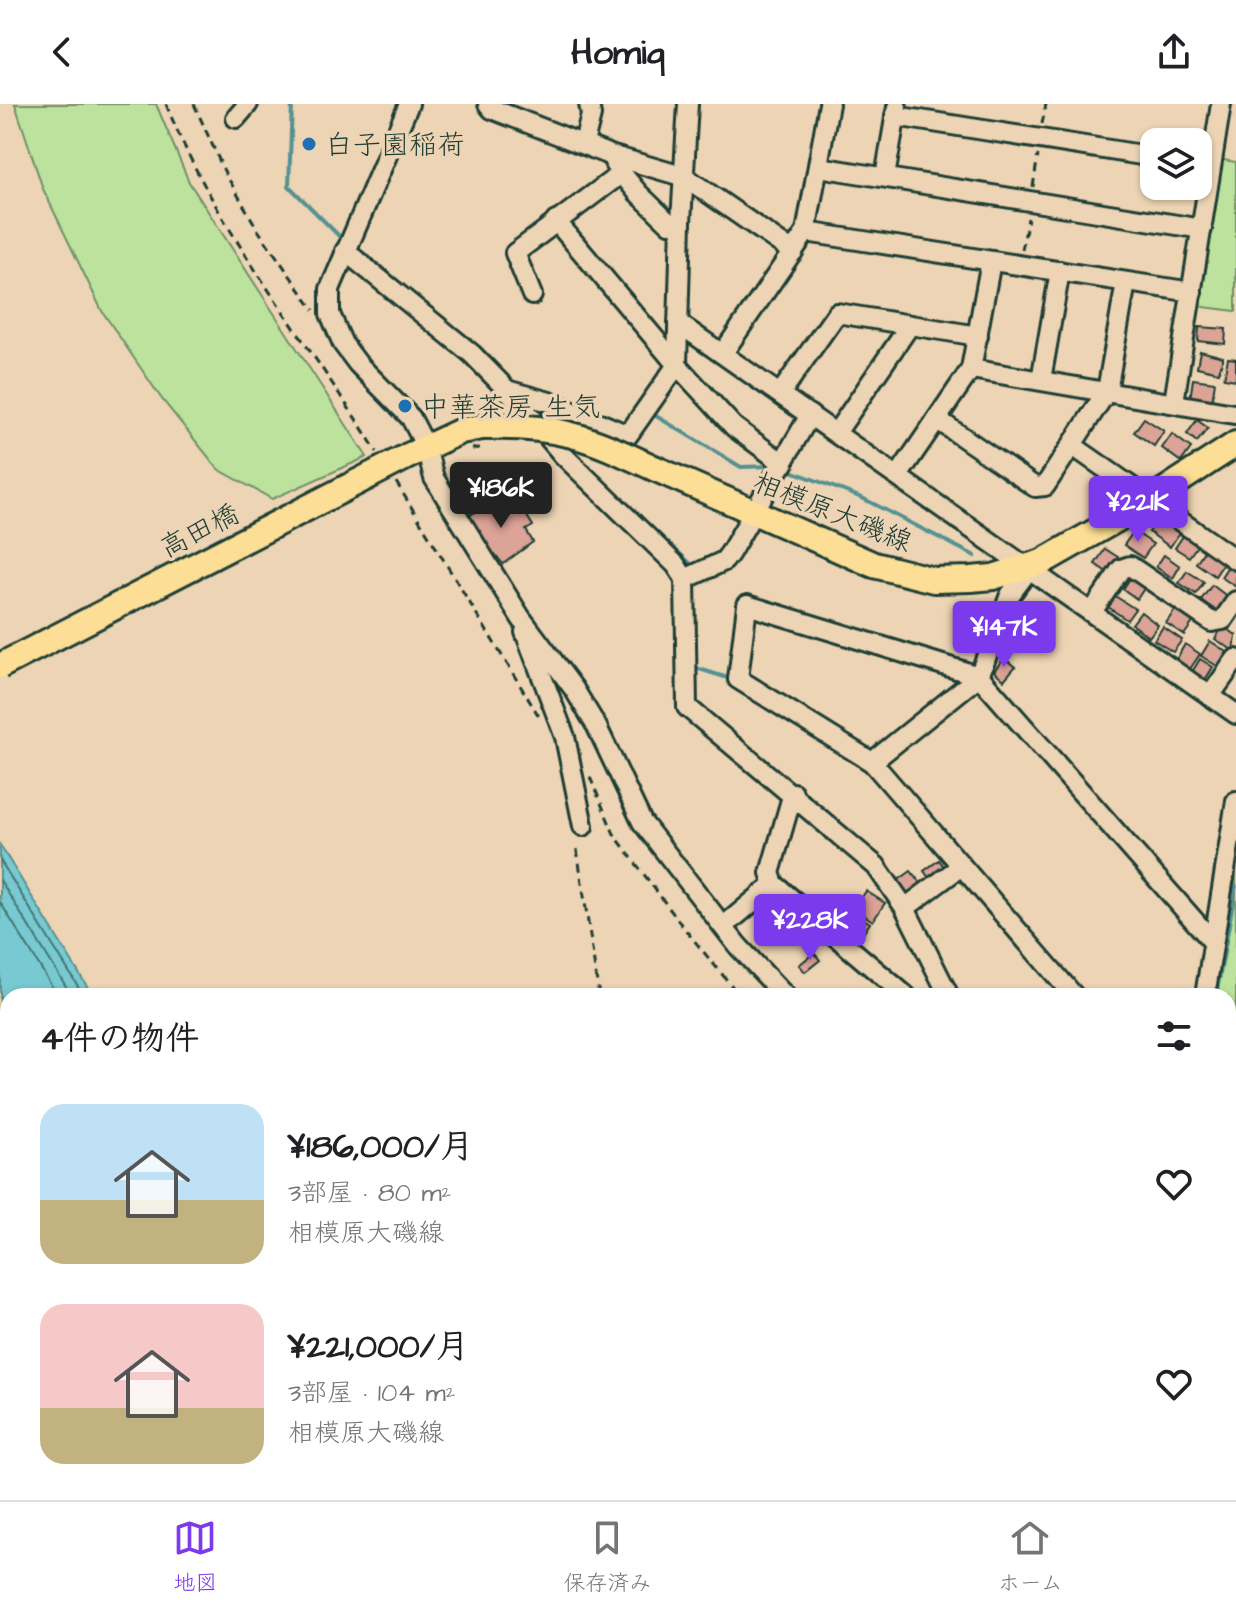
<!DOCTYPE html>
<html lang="ja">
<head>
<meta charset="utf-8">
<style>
  :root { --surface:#fff; --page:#f6f6f6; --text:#202124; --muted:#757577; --line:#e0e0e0; --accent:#7c3aed }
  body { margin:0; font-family:"Architects Daughter","Klee One",sans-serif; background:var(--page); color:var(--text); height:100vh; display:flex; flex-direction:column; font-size:30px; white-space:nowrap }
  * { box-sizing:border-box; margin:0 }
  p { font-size:26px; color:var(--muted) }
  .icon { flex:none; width:44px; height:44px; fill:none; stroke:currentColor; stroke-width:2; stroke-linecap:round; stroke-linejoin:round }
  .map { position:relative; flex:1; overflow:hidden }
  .drawer { position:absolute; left:0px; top:884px; width:1236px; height:512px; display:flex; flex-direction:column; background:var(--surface); border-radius:24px 24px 0 0; box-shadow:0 2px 6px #0004 }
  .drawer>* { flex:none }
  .tools { position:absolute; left:1140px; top:24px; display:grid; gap:16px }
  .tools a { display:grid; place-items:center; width:72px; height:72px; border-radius:16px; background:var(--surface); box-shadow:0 2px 6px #0004; font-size:40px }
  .price { position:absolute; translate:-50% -68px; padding:0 18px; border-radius:8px; background:var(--accent); color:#fff; font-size:26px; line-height:52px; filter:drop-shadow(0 2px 4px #0008) }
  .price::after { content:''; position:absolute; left:50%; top:48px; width:24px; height:18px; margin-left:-12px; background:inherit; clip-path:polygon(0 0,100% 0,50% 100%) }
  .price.on { background:#222; color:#fff }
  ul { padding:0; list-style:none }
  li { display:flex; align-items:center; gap:24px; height:200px; padding:0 40px }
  li span { display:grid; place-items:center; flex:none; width:224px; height:160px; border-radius:24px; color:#555 }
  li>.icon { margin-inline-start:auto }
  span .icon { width:96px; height:96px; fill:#fffc; stroke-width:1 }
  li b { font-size:34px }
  h2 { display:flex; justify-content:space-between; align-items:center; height:96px; padding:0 40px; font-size:34px }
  header { display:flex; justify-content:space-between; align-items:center; height:104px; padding:0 40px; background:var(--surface); font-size:36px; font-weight:700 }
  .menu { display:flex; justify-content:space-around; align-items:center; height:112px; border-top:2px solid var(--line); background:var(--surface); font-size:22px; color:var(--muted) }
  .menu a { display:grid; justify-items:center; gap:4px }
  .menu .on { color:var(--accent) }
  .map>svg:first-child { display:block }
  .green { fill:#bce29d; stroke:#6e9068; stroke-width:2 }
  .water { fill:#78c9d1; stroke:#549192; stroke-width:2 }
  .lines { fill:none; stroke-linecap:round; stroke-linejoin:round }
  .shore { stroke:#437573; stroke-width:2 }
  .stream { stroke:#549192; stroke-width:4 }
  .building { fill:#dca397; stroke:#1f3d34; stroke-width:2 }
  .minor-casing { stroke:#1f3d34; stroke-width:24 }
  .major-casing { stroke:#1f3d34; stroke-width:30 }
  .path { stroke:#1f3d34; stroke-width:3; stroke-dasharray:8 6; stroke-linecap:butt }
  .minor { stroke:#edd4b4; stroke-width:18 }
  .major { stroke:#fcde96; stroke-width:24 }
  .major-bridge-casing { stroke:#1f3d34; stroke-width:30; stroke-linecap:butt }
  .path-bridge { stroke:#1f3d34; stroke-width:3; stroke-dasharray:8 6; stroke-linecap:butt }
  .major-bridge { stroke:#fcde96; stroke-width:24 }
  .poi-dot { fill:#1f6fb2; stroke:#edd4b4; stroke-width:3 }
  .labels { text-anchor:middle; stroke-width:7; stroke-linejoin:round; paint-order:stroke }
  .poi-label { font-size:28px; fill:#1f3d34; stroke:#edd4b4; text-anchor:start }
  .street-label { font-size:28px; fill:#1f3d34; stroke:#edd4b4 }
</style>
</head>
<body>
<header><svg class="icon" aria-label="back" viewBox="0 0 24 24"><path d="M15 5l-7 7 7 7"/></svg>Homiq<svg class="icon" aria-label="share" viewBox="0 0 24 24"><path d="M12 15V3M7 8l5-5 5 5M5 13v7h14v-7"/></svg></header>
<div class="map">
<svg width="1236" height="1396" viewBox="0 0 1236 1396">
  <rect width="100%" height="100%" fill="#edd4b4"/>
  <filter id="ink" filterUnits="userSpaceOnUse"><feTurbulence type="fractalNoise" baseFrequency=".0125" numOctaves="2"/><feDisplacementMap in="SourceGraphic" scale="16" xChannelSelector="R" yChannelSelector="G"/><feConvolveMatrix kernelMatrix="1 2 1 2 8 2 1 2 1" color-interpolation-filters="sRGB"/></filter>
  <g filter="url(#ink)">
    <g class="green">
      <polygon points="15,0 156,0 189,78 367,353 272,395 218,365 161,294 102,207 43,85"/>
      <polygon points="1218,55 1236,58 1236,207 1195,202"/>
      <polygon points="1236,750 1236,1023 1228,1028 1228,892 1212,892"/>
      <polygon points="1228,1178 1236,1196 1236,1365 1228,1369"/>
      <polygon points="8,1227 8,1388 159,1388 164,1396 0,1396 0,1230"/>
      <polygon points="1091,1388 1201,1388 1194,1396 1088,1396"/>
    </g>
    <g class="water">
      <polygon points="0,741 93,892 8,892 8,1025 0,1012"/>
      <polygon points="227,1388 463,1388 469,1396 232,1396"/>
    </g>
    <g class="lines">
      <g class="shore">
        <polyline points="0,756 84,892"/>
        <polyline points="0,776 72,892"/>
        <polyline points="0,798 58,892"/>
      </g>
      <g class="stream">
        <polyline points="292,0 289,82 345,138"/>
        <polyline points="656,312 741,363 772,362"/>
        <polyline points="789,366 862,394 975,452"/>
        <polyline points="625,399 692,461 691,466"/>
        <polyline points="693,563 731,575"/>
        <polyline points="1216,892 1236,782"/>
        <polyline points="1087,1396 1093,1388"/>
      </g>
    </g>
    <g class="building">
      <polygon points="1199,223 1226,225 1225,240 1198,237"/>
      <polygon points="1200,247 1223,253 1219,268 1197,263"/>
      <polygon points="1228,254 1236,255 1236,276 1224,274"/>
      <polygon points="1193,275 1215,278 1212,298 1190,295"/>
      <polygon points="1144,314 1164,327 1154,342 1134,328"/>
      <polygon points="1197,316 1208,324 1197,338 1187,330"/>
      <polygon points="1172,330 1191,344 1181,358 1162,344"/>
      <polygon points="499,395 509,409 521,402 533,422 526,426 533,438 503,460 495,450 488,455 466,413"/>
      <polygon points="1160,414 1180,428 1170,443 1149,428"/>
      <polygon points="1134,427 1153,440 1143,454 1124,441"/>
      <polygon points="1185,429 1199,439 1189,453 1175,444"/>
      <polygon points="1206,444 1225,457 1215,472 1196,459"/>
      <polygon points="1105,445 1118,453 1108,469 1095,460"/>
      <polygon points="1164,451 1180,462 1173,474 1156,463"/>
      <polygon points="1230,459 1236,464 1236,483 1221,473"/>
      <polygon points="1187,467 1204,478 1196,490 1179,479"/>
      <polygon points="1133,470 1147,480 1137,495 1123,485"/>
      <polygon points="1212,481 1228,493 1218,508 1201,496"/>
      <polygon points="1115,492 1135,505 1127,516 1108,503"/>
      <polygon points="1178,502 1196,514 1184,531 1166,519"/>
      <polygon points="1141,508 1158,521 1149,533 1132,520"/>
      <polygon points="1223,522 1236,531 1234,547 1215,535"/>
      <polygon points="1163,523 1182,536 1173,548 1154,536"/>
      <polygon points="1210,537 1227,548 1217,562 1201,552"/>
      <polygon points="1185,540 1200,550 1190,565 1176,556"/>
      <polygon points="1004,554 1015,563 1004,576 994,567"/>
      <polygon points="1200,555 1213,563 1205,576 1192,568"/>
      <polygon points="939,756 945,764 930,775 924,767"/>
      <polygon points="911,767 921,780 906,791 897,777"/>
      <polygon points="866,787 885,799 873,817 854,805"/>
      <polygon points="854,809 870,819 861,833 845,824"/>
      <polygon points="814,849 820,856 805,868 799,861"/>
    </g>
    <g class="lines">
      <defs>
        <g id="minor">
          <polyline points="409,0 330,185 330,210 343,240 358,260 411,314 426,343 434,374 521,514 574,585 597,623 642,718 738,842 785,892"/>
          <polyline points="488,0 492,5 610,51 685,73 793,148"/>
          <polyline points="895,12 1154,53"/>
          <polyline points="236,14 248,0"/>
          <polyline points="584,39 591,11 589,0"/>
          <polyline points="615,61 638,89 669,119 681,118"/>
          <polyline points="819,63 1202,125"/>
          <polyline points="885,73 897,3"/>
          <polyline points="556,117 677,261 734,323 784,360"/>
          <polyline points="806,128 1192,188"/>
          <polyline points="345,147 472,250 515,294 563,351 676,461 685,475 687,603 876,762 905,804"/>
          <polyline points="532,191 515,149 622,69"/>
          <polyline points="678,219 1236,610"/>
          <polyline points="723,249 806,128 829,0"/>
          <polyline points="971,265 1234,310"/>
          <polyline points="1041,276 1060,167"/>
          <polyline points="510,287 553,299 628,331 677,261 681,118 688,0"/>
          <polyline points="780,290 837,209 978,232"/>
          <polyline points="1174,298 1221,0"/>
          <polyline points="938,316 1035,383 1045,382 1107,287 1126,178"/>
          <polyline points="836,329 910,221"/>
          <polyline points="1073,342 1236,456"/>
          <polyline points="898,372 971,265 991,157"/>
          <polyline points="1030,464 1010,491 979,572 872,658 1074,892"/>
          <polyline points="685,475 724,457 730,449 810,311"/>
          <polyline points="1092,508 1121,465 1130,462 1212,518 1223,516 1236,497"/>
          <polyline points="525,528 565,633 583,722"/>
          <polyline points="1210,592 1236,555"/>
          <polyline points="872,658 738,575 747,501 979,572 1213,838"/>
          <polyline points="793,689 770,769 774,780 906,892"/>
          <polyline points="724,822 774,780"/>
          <polyline points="949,892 905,804 960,763"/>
          <polyline points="1205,892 1236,697"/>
        </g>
        <g id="major">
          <polyline points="410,351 461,327 482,323"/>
          <polyline points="654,364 874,461 934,476 971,475 993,473 1042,458 1142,401 1236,340"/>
        </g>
      </defs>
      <use href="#minor" class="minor-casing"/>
      <use href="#major" class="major-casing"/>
      <g class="path">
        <path d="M166,0C217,128 305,232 377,348"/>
        <polyline points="194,0 224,67 258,126 314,206"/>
        <polyline points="1042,20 1046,0"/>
        <polyline points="1033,83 1038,51"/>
        <polyline points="1022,146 1028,114"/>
        <polyline points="396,378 540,614"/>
        <polyline points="590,673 614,730 683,823 740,892"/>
        <polyline points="577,745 599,892"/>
        <polyline points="564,1388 574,1396"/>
        <polyline points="728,1388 733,1396"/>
        <polyline points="849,1388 851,1396"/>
        <polyline points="1078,1388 1083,1396"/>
        <polyline points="841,1396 847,1388"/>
      </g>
      <use href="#minor" class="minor"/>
      <use href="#major" class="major"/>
      <defs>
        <g id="major-bridge">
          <path d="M482,323C556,320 588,333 654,364"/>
          <polyline points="0,562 410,351"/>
        </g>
      </defs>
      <use href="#major-bridge" class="major-bridge-casing"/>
      <g class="path-bridge">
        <polyline points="461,309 473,307"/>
        <polyline points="472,345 484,343"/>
      </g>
      <use href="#major-bridge" class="major-bridge"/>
    </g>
  </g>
  <g class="poi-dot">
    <circle cx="309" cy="40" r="8"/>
    <circle cx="405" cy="302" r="8"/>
  </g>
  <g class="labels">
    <g class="poi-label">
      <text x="325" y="50">白子園稲荷</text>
      <text x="421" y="312">中華茶房 生気</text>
    </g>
    <g class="street-label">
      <text transform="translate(833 407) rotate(22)" y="10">相模原大磯線</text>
      <text transform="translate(199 426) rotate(-27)" y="10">高田橋</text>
    </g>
  </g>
</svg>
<div class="tools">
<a><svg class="icon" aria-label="layers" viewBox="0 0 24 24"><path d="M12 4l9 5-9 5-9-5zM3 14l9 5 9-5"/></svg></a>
</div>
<b class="price on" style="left:501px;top:426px">¥186K</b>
<b class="price" style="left:1138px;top:440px">¥221K</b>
<b class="price" style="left:1004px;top:565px">¥147K</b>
<b class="price" style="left:810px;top:858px">¥228K</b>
<section class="drawer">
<h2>4件の物件<svg class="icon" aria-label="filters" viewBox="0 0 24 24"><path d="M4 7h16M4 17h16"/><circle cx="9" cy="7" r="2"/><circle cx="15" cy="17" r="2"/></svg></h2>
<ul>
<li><span style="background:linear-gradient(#bfe0f5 60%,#c2b280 0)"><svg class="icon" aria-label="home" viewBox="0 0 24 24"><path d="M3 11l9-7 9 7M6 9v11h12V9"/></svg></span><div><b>¥186,000/月</b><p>3部屋 · 80 m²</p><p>相模原大磯線</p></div><svg class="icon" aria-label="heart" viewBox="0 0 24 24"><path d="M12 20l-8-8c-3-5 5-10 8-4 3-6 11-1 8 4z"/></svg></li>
<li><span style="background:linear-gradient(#f6c9c9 65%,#c2b280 0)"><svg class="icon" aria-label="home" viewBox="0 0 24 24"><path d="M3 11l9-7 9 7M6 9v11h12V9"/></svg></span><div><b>¥221,000/月</b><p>3部屋 · 104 m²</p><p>相模原大磯線</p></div><svg class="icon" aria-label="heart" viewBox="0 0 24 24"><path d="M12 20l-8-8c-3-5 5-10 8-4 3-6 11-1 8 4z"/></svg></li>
</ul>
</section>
</div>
<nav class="menu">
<a class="on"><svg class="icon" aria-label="map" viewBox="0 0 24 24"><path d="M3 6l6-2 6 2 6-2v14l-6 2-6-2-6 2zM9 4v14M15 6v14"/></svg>地図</a>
<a><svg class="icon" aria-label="saved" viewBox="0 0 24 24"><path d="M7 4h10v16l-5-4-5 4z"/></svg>保存済み</a>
<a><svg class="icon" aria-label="home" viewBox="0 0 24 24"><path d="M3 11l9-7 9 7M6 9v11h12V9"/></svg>ホーム</a>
</nav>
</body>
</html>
